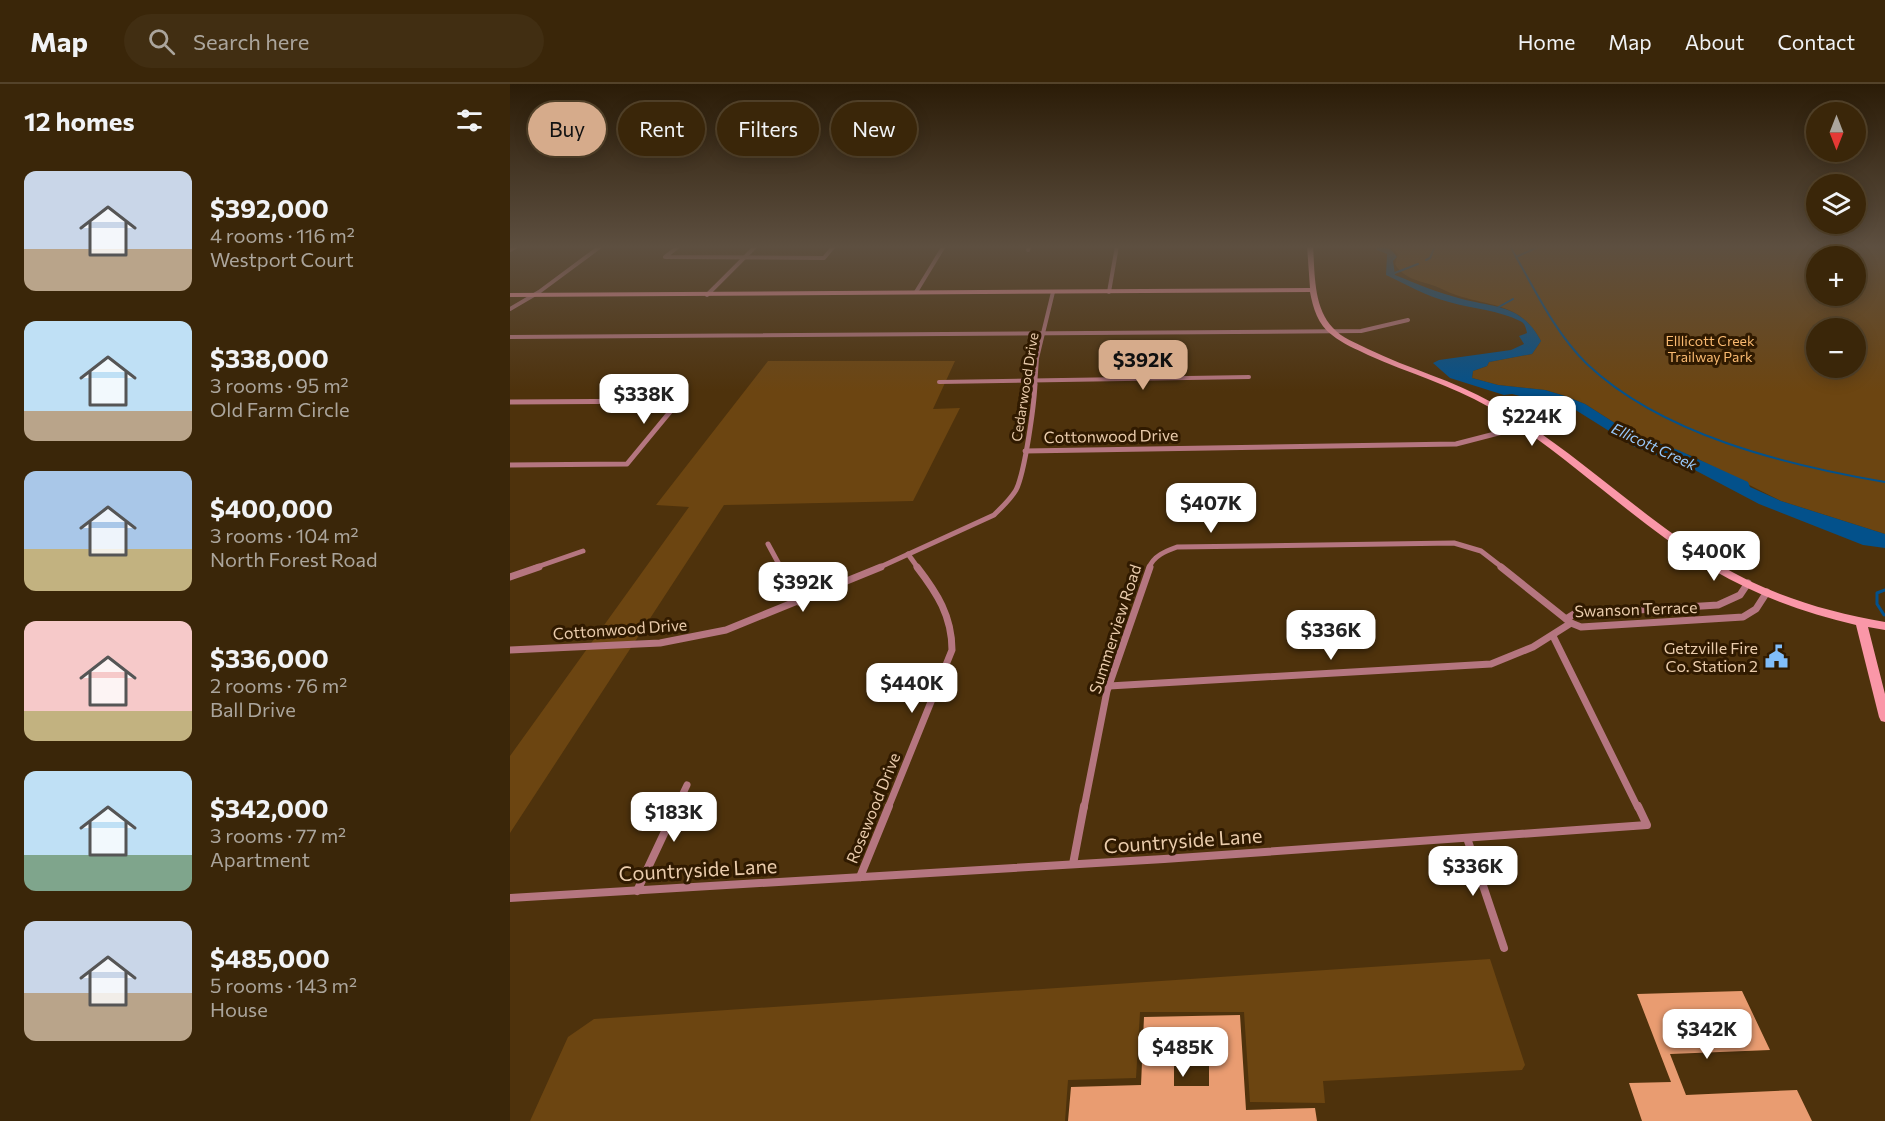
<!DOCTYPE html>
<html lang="en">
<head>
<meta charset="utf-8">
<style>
  :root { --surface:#3a2609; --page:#412e12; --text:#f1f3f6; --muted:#aba59c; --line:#54432a; --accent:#d6ab8b }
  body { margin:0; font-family:Commissioner,sans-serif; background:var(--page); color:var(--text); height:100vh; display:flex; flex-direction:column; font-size:22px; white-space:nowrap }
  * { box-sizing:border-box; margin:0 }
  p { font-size:20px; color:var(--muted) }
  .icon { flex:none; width:33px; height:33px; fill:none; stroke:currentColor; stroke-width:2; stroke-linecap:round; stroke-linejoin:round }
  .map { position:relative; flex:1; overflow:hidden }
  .details { display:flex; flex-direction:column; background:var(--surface); width:510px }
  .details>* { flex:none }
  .banner { position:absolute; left:18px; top:18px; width:570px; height:54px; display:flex; gap:12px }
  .needle { width:39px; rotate:180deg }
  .tools { position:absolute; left:1296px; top:18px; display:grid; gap:12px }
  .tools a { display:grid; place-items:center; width:60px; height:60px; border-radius:50%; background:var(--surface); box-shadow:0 3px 15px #0003,0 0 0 2px var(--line); font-size:30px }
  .price { position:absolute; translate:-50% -51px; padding:0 14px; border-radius:12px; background:#fff; color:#222; font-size:20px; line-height:39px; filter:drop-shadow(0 2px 3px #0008) }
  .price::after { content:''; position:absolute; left:50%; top:36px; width:18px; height:14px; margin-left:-9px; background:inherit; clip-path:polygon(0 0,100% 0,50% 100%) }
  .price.on { background:var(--accent); color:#111 }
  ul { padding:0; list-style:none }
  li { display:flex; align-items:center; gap:18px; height:150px; padding:0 24px }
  li span { display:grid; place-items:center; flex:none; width:168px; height:120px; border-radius:12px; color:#555 }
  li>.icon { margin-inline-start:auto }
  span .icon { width:72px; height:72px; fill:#fffc; stroke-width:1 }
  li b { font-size:26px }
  h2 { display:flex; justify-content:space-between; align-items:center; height:72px; padding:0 24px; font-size:26px }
  .chip { padding:0 21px; border-radius:27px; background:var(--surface); box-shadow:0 3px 15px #0003,0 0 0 2px var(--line); font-size:21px; line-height:54px }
  .chip.on { background:var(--accent); color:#111 }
  header { display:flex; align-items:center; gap:36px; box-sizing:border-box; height:84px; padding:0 30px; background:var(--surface); border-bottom:2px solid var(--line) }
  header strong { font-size:28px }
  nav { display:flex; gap:33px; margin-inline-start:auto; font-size:21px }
  .search { width:420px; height:54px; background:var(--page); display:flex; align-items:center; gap:15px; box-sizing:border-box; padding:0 21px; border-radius:33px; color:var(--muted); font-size:22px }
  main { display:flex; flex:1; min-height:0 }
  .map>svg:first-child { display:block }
  .green { fill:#6c4511; fill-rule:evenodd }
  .water { fill:#03518b }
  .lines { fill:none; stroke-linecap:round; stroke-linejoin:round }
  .stream-far1 { stroke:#03518b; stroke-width:2 }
  .stream { stroke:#03518b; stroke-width:3 }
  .building { fill:#e99c71; fill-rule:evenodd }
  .street-far3 { stroke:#b57680; stroke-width:4 }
  .street-far2 { stroke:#b57680; stroke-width:5 }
  .street-far1 { stroke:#b57680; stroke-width:7 }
  .street { stroke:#b57680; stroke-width:8 }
  .secondary { fill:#fa97a8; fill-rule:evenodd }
  .labels { text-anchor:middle; stroke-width:6; stroke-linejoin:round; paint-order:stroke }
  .far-park-label { font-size:14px; fill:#faba70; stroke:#301a00 }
  .far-street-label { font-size:14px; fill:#eaccac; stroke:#301a00 }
  .far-water-label { font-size:15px; font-style:italic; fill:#98c9fb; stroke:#301a00 }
  .street-label { font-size:16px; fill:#eaccac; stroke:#301a00 }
  .poi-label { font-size:16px; fill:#eaccac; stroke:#301a00; text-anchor:end }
  .near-street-label { font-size:20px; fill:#eaccac; stroke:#301a00 }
</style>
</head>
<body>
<header>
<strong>Map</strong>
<div class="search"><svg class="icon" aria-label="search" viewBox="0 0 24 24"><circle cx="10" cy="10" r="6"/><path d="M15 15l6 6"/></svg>Search here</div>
<nav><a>Home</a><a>Map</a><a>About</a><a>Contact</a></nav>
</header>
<main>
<section class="details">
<h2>12 homes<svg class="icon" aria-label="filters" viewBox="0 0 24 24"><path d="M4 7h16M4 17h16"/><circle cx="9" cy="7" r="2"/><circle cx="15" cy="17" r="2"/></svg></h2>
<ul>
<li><span style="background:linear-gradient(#c9d6e8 65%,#b9a48a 0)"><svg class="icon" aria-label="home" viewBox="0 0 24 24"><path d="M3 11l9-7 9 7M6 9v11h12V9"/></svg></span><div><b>$392,000</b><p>4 rooms · 116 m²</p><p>Westport Court</p></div></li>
<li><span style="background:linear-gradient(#bfe0f5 75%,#b9a48a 0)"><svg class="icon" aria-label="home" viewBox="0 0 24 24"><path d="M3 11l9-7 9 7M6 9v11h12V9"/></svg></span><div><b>$338,000</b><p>3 rooms · 95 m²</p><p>Old Farm Circle</p></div></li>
<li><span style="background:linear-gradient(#a9c7e8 65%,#c2b280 0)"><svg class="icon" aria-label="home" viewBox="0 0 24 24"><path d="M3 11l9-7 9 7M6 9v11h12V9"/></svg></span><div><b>$400,000</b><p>3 rooms · 104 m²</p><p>North Forest Road</p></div></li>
<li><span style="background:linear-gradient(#f6c9c9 75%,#c2b280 0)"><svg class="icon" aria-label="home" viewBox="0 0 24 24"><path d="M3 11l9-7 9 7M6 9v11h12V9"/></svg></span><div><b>$336,000</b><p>2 rooms · 76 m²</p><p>Ball Drive</p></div></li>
<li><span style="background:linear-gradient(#bfe0f5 70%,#7fa58c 0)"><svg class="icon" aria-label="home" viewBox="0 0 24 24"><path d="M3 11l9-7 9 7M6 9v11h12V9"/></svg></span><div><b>$342,000</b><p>3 rooms · 77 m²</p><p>Apartment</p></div></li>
<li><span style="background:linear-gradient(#c9d6e8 60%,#b9a48a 0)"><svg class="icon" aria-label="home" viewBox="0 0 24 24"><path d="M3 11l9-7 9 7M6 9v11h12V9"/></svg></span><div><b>$485,000</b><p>5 rooms · 143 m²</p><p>House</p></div></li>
</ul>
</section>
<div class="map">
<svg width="1375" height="1037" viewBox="0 0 1375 1037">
  <rect width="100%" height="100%" fill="#4e320c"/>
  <g class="green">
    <path d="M880,162H1375V450L1271,417L1182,372L1122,350L1075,320L1055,312L1035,306L988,301L962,294L963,287L977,282L979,278L1022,270L1031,257C1011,219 982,223 946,211C937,208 929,203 919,200C907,197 891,192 885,180L888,170ZM1306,172H1346V212H1306ZM1306,244H1346V284H1306Z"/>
    <polygon points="258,277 445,277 423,325 450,324 403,417 214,421 0,749 0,672 179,423 146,421"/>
    <polygon points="980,875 1015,981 1012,986 813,997 815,1019 740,1018 734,928 630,928 626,994 558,996 555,1037 20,1037 58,953 84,935"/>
  </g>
  <path class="water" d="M865,162C876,162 880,163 887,173L883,177L885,191C907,200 929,209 952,215C987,224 1012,221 1031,257L1022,270L979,278L977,282L963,287L962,294L988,301L1035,306L1055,312L1075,320L1122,350L1168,366L1238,398L1240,403L1271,417L1375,450V464L1353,461L1249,420L1179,383L1123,362L1064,325L1002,310L994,311L940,294L923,279L929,276L1001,266L1014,260L1009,252L1017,249C1016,244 1015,239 1010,237C988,226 964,225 939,218C916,212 897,201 876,191L877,170L867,166Z"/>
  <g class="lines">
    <g class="stream-far1">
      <path d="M1000,162C1023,202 1044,248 1077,280C1152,351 1276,381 1375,398"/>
      <polyline points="1006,173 1028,163"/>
      <polyline points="916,176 920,174 925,162"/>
      <polyline points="882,190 908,180"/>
      <polyline points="987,224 1003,215"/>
    </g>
    <polyline class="stream" points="1374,531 1367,520 1367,509 1375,506"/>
  </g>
  <g class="building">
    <polygon points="1232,907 1260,966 1160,970 1176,1011 1287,1006 1302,1037 1132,1037 1119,999 1161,998 1127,910"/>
    <path d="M730,931L736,1026L805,1024L807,1037H558L561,1003L631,1001L634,933ZM664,981H699V1002H664Z"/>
  </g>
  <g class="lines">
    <g class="street-far3">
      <polyline points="169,162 155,173 314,174 324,162"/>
      <polyline points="0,166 7,162"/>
      <polyline points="518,166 520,162"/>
      <polyline points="406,208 434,162"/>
      <polyline points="599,208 607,162"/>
      <polyline points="197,211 246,162"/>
      <polyline points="0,225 29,208 91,162"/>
      <polyline points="0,253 851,247 898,236"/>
      <polyline points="429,298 739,293"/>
      <polyline points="525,302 527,274 543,208"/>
    </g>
    <g class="street-far2">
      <polyline points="0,318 169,317"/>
      <polyline points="515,367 946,360 1016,342"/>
      <polyline points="0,381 117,380 169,317"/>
      <polyline points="258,460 271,484"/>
      <polyline points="398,470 408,484"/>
      <polyline points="24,484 73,467"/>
      <path d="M368,484L484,431C492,423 500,416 506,406C515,388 524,322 525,300"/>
      <path d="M639,484C643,472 656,467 667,463L944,459L971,467L993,484"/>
    </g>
    <g class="street-far1">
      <polyline points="270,483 289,518"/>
      <polyline points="991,483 1061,539 1071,543 1233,533 1246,525 1257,508"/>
      <polyline points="0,493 29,483"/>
      <polyline points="1056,535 1064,530 1208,521 1230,511 1238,499"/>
      <polyline points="1043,552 1128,724"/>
      <polyline points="0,566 150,559 216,546 371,483"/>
      <polyline points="599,602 981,580 1023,563 1061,539"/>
      <polyline points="166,724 177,701"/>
      <path d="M378,724L442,566C442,532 427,509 407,483"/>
      <polyline points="574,724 597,607 640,483"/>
    </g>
    <g class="street">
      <polyline points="957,754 994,864"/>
      <polyline points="563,780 574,722"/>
      <polyline points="350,793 379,722"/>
      <polyline points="127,807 167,722"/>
      <polyline points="0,814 654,775 1137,741 1128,722"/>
    </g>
    <path class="secondary" d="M797,162H803C805,189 803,223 823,244C832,254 846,259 858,265C899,285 943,296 983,319C1064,365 1129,432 1208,480C1260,511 1317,528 1375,538V546L1358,543L1375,610V638L1371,637L1369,633L1346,541C1296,529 1247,512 1203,486C1124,439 1059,371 979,323C941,301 898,289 858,271C846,265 833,260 822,251C808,241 803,224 800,208L0,213V209L800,204Z"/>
  </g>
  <linearGradient id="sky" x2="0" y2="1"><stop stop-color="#2b1c07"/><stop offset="0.53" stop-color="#5d4f40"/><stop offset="1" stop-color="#5d4f40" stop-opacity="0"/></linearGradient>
  <rect width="1375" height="307" fill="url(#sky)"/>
  <defs>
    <symbol id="civic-bare" viewBox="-9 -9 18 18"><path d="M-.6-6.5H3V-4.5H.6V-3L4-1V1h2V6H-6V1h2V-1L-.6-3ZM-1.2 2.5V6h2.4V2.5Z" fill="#80bdfa" stroke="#301a00" stroke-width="2.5" paint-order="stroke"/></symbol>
  </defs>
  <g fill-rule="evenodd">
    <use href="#civic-bare" x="1250" y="556" width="33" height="33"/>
  </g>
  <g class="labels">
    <g class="far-park-label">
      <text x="1200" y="262">Elllicott Creek<tspan x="1200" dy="16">Trailway Park</tspan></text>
    </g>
    <g class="far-street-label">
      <text transform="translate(515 303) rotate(-81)" y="5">Cedarwood Drive</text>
    </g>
    <g class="far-water-label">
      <text transform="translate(1144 363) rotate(25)" y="5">Ellicott Creek</text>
    </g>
    <g class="street-label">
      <text transform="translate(601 352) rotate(-1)" y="6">Cottonwood Drive</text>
      <text transform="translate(1126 525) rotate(-2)" y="6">Swanson Terrace</text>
      <text transform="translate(110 545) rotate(-4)" y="6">Cottonwood Drive</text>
      <text transform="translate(605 545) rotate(-72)" y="6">Summerview Road</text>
      <text transform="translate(363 724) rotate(-68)" y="6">Rosewood Drive</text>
    </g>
    <g class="poi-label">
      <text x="1248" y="570">Getzville Fire<tspan x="1248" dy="18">Co. Station 2</tspan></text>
    </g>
    <g class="near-street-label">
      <text transform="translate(673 757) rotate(-4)" y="7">Countryside Lane</text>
      <text transform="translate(188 786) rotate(-3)" y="7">Countryside Lane</text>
    </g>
  </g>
</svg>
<div class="tools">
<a><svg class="needle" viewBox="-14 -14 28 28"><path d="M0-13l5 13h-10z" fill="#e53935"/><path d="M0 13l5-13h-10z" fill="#aba59c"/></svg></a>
<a><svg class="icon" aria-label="layers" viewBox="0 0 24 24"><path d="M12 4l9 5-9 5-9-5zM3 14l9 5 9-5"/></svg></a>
<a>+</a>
<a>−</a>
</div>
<b class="price on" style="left:633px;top:307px">$392K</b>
<b class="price" style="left:134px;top:341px">$338K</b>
<b class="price" style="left:1022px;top:363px">$224K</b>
<b class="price" style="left:701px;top:450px">$407K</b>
<b class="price" style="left:1204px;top:498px">$400K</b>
<b class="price" style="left:293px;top:529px">$392K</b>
<b class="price" style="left:821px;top:577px">$336K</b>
<b class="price" style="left:402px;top:630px">$440K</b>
<b class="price" style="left:164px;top:759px">$183K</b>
<b class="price" style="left:963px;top:813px">$336K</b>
<b class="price" style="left:1197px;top:976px">$342K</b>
<b class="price" style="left:673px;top:994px">$485K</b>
<div class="banner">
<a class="chip on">Buy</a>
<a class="chip">Rent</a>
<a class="chip">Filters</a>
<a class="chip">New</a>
</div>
</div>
</main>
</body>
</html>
